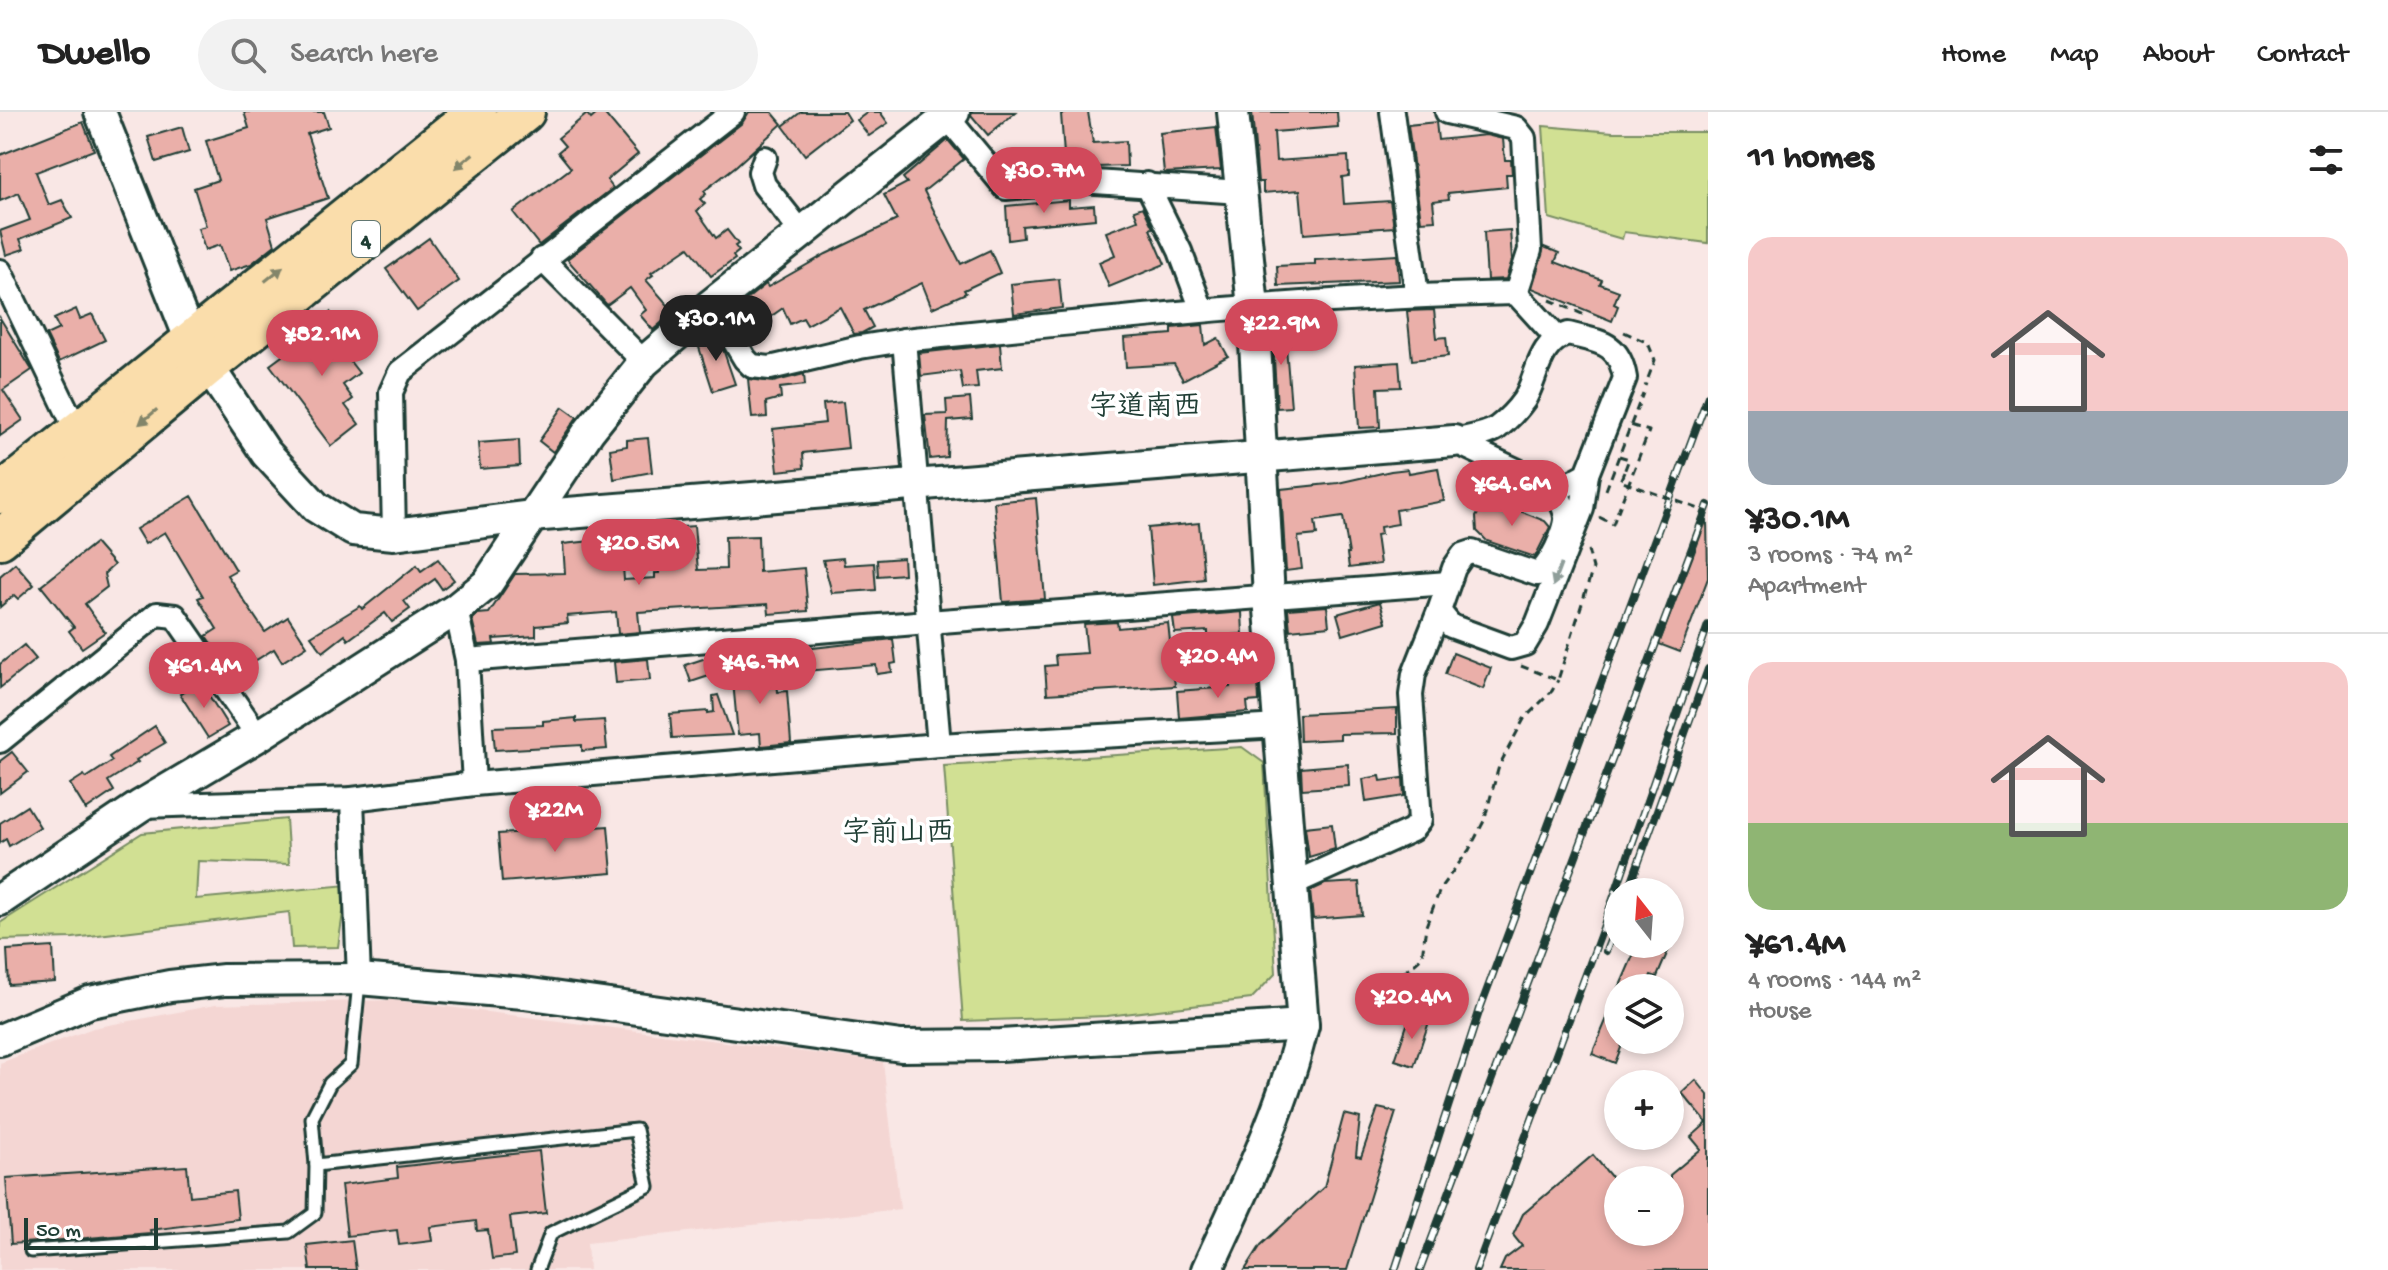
<!DOCTYPE html>
<html lang="en">
<head>
<meta charset="utf-8">
<style>
  :root { --surface:#fff; --page:#f2f2f2; --text:#222; --muted:#767676; --line:#e0e0e0; --accent:#d1495b }
  body { margin:0; font-family:"Gochi Hand","Klee One",sans-serif; background:var(--page); color:var(--text); height:100vh; display:flex; flex-direction:column; font-size:30px; white-space:nowrap }
  * { box-sizing:border-box; margin:0 }
  p { font-size:26px; color:var(--muted) }
  .icon { flex:none; width:44px; height:44px; fill:none; stroke:currentColor; stroke-width:2; stroke-linecap:round; stroke-linejoin:round }
  .map { position:relative; flex:1; overflow:hidden }
  .drawer { display:flex; flex-direction:column; background:var(--surface); width:680px }
  .drawer>* { flex:none }
  .needle { width:52px; rotate:343deg }
  .tools { position:absolute; left:1604px; top:766px; display:grid; gap:16px }
  .tools a { display:grid; place-items:center; width:80px; height:80px; border-radius:50%; background:var(--surface); box-shadow:0 4px 12px #0003; font-size:40px }
  .scale { position:absolute; left:24px; bottom:20px; width:134px; box-sizing:border-box; padding-left:8px; border:4px solid #1f3d34; border-top:0; font-size:22px; line-height:28px; white-space:nowrap; color:#1f3d34; -webkit-text-stroke:6px #fff; paint-order:stroke }
  .price { position:absolute; translate:-50% -68px; padding:0 18px; border-radius:28px; background:var(--accent); color:#fff; font-size:26px; line-height:52px; filter:drop-shadow(0 2px 4px #0008) }
  .price::after { content:''; position:absolute; left:50%; top:48px; width:24px; height:18px; margin-left:-12px; background:inherit; clip-path:polygon(0 0,100% 0,50% 100%) }
  .price.active { background:#222; color:#fff }
  ul { padding:0; list-style:none }
  li { display:grid; align-content:center; gap:16px; height:424px; padding:0 40px }
  li+li { border-top:2px solid var(--line) }
  li span { display:grid; place-items:center; height:248px; border-radius:24px; color:#555 }
  li>.icon { margin-inline-start:auto }
  span .icon { width:144px; height:144px; fill:#fffc; stroke-width:1 }
  li b { font-size:34px }
  h2 { display:flex; justify-content:space-between; align-items:center; height:96px; padding:0 40px; font-size:34px }
  header { display:flex; align-items:center; gap:48px; box-sizing:border-box; height:112px; padding:0 40px; background:var(--surface); border-bottom:2px solid var(--line) }
  header strong { font-size:38px }
  nav { display:flex; gap:44px; margin-inline-start:auto; font-size:28px }
  .search { width:560px; height:72px; background:var(--page); display:flex; align-items:center; gap:20px; box-sizing:border-box; padding:0 28px; border-radius:44px; color:var(--muted); font-size:30px }
  main { display:flex; flex:1; min-height:0 }
  .map>svg:first-child { display:block }
  .built { fill:#f4d6d3 }
  .green { fill:#d1e093; stroke:#788e64; stroke-width:2 }
  .building { fill:#eaafa9; stroke:#1f3d34; stroke-width:2 }
  .lines { fill:none; stroke-linecap:round; stroke-linejoin:round }
  .lane-casing { stroke:#1f3d34; stroke-width:17 }
  .street-casing { stroke:#1f3d34; stroke-width:28 }
  .secondary-casing { stroke:#1f3d34; stroke-width:36 }
  .highway-casing { stroke:#1f3d34; stroke-width:44 }
  .path { stroke:#1f3d34; stroke-width:3; stroke-dasharray:8 6; stroke-linecap:butt }
  .lane { stroke:#fff; stroke-width:11 }
  .street { stroke:#fff; stroke-width:22 }
  .secondary { stroke:#fff; stroke-width:30 }
  .highway { stroke:#faddab; stroke-width:38 }
  .rail-casing { stroke:#1f3d34; stroke-width:8 }
  .rail { stroke:#fff; stroke-width:5; stroke-dasharray:15; stroke-linecap:butt }
  .path-bridge { stroke:#1f3d34; stroke-width:3; stroke-dasharray:8 6; stroke-linecap:butt }
  .oneway { fill:#82856a }
  .oneway2 { fill:#8f9e9a }
  .labels { text-anchor:middle; stroke-width:7; stroke-linejoin:round; paint-order:stroke }
  .shield { fill:#fff; stroke:#627771; stroke-width:2 }
  .shield-label { font-size:22px; font-weight:bold; fill:#1f3d34 }
  .quarter-label { font-size:28px; font-weight:bold; fill:#1f3d34; stroke:#fff }
</style>
</head>
<body>
<header>
<strong>Dwello</strong>
<div class="search"><svg class="icon" aria-label="search" viewBox="0 0 24 24"><circle cx="10" cy="10" r="6"/><path d="M15 15l6 6"/></svg>Search here</div>
<nav><a>Home</a><a>Map</a><a>About</a><a>Contact</a></nav>
</header>
<main>
<div class="map">
<svg width="1708" height="1158" viewBox="0 0 1708 1158">
  <rect width="100%" height="100%" fill="#f9e7e5"/>
  <filter id="ink" filterUnits="userSpaceOnUse"><feTurbulence type="fractalNoise" baseFrequency=".0125" numOctaves="2"/><feDisplacementMap in="SourceGraphic" scale="16" xChannelSelector="R" yChannelSelector="G"/><feConvolveMatrix kernelMatrix="1 2 1 2 8 2 1 2 1" color-interpolation-filters="sRGB"/></filter>
  <g filter="url(#ink)">
    <polygon class="built" points="393,888 883,950 900,1097 587,1131 589,1158 0,1158 0,951 93,916 215,893"/>
    <g class="green">
      <polygon points="1543,14 1613,20 1708,20 1708,131 1624,120 1622,127 1549,106"/>
      <polygon points="1242,635 1264,651 1276,861 1251,887 1107,904 963,909 944,654"/>
      <polygon points="286,707 289,752 198,749 196,787 347,773 338,835 292,836 289,800 73,826 0,828 0,811 142,721"/>
    </g>
    <g class="building">
      <polygon points="244,0 324,0 329,15 307,22 328,86 267,106 275,133 251,152 229,159 220,133 205,138 198,116 206,114 194,76 218,68 206,29 249,16"/>
      <polygon points="599,0 603,0 638,42 607,68 613,76 539,133 513,100 571,56 558,40 565,34 558,26 587,2 591,7"/>
      <polygon points="749,0 772,0 782,12 736,54 704,79 706,82 700,87 705,92 697,99 716,126 727,118 738,132 735,134 739,139 733,144 735,147 711,164 689,135 651,161 653,163 646,168 674,200 653,218 640,203 646,198 630,176 607,193 567,147 742,11"/>
      <polygon points="801,0 845,0 850,8 805,43 783,14"/>
      <polygon points="868,0 880,0 888,11 869,24 857,8"/>
      <polygon points="972,0 1016,0 988,23 971,3"/>
      <polygon points="1074,0 1088,0 1093,31 1126,29 1127,54 1065,56 1061,2"/>
      <polygon points="1252,0 1337,0 1338,15 1274,20 1276,49 1348,44 1349,64 1342,65 1344,92 1390,89 1394,115 1304,122 1300,78 1263,81 1263,70 1258,70"/>
      <polygon points="83,10 94,38 36,60 49,93 62,88 72,106 20,127 24,137 6,143 0,119 30,108 19,81 0,89 0,43"/>
      <polygon points="1436,10 1438,28 1486,23 1503,27 1505,48 1511,48 1512,62 1506,62 1507,75 1448,81 1449,87 1433,89 1435,108 1421,109 1408,13"/>
      <polygon points="182,15 189,40 156,50 148,25"/>
      <polygon points="1216,15 1221,58 1164,61 1160,21"/>
      <polygon points="948,28 964,47 924,79 961,152 990,138 1000,161 964,178 966,181 932,196 922,171 864,198 873,215 862,221 854,222 840,195 807,213 803,206 790,212 783,196 746,222 732,199 766,172 768,175 826,142 897,108 884,83 907,71 903,66"/>
      <polygon points="1069,88 1069,95 1094,93 1095,107 1022,114 1023,126 1008,128 1006,94"/>
      <polygon points="1143,95 1153,116 1150,117 1165,152 1109,175 1099,150 1115,143 1106,120 1138,108 1134,98"/>
      <polygon points="1510,118 1512,148 1506,167 1487,168 1484,120"/>
      <polygon points="429,126 459,169 417,199 386,157"/>
      <polygon points="1544,135 1559,141 1555,150 1602,168 1600,172 1619,179 1614,192 1618,194 1612,209 1532,176"/>
      <polygon points="1397,143 1399,169 1278,174 1277,154 1315,152 1315,148"/>
      <polygon points="1059,167 1062,196 1014,202 1011,172"/>
      <polygon points="76,197 80,207 92,202 105,228 59,250 46,223 59,217 54,207"/>
      <polygon points="1434,198 1437,226 1446,225 1448,244 1412,248 1407,199"/>
      <polygon points="330,200 354,229 342,239 359,261 343,273 353,287 345,293 359,312 331,334 270,253 309,224 306,220"/>
      <polygon points="0,206 32,258 3,278 23,308 0,324"/>
      <polygon points="1284,211 1291,295 1277,296 1272,213"/>
      <polygon points="1203,213 1205,233 1218,226 1228,244 1183,268 1174,252 1126,255 1124,226 1172,222 1172,216"/>
      <polygon points="714,222 724,240 735,272 713,279 697,229"/>
      <polygon points="1000,232 1002,256 976,259 978,276 963,277 960,259 921,264 919,241"/>
      <polygon points="1399,250 1401,275 1378,276 1380,315 1359,316 1355,253"/>
      <polygon points="804,262 805,273 780,276 781,286 766,290 767,305 752,306 748,267 773,270"/>
      <polygon points="970,286 972,307 948,309 947,345 930,347 925,303 947,302 946,288"/>
      <polygon points="843,290 848,336 803,341 804,356 778,359 773,317 825,311 823,292"/>
      <polygon points="563,295 577,305 553,340 539,329"/>
      <polygon points="648,326 652,360 614,367 610,337 627,334 627,328"/>
      <polygon points="519,328 520,354 480,357 478,331"/>
      <polygon points="1438,356 1444,389 1396,398 1398,412 1380,415 1381,422 1376,423 1380,452 1349,456 1347,442 1349,442 1343,405 1315,409 1317,423 1298,425 1302,457 1286,459 1281,377 1338,371 1391,359 1408,357 1409,361"/>
      <polygon points="192,384 236,458 227,463 265,520 288,505 307,534 282,550 274,537 250,552 252,555 235,566 206,524 217,517 198,486 203,484 165,420 145,432 136,417"/>
      <polygon points="1036,386 1045,487 1003,490 994,390"/>
      <polygon points="1497,390 1545,409 1550,415 1535,445 1487,429 1477,419 1476,405 1480,398 1487,392"/>
      <polygon points="1707,407 1708,466 1680,540 1659,532"/>
      <polygon points="1199,411 1204,467 1153,473 1148,416"/>
      <polygon points="694,414 698,458 726,457 725,425 758,424 759,460 804,456 808,499 769,502 768,492 638,500 640,520 618,522 616,500 567,504 568,511 536,514 536,524 493,527 494,532 478,533 472,507 478,502 489,501 515,462 565,461 563,432 621,426 624,468 655,466 655,461 659,461 656,417"/>
      <polygon points="95,431 114,453 104,462 107,475 85,492 105,520 82,536 69,519 74,515 41,474"/>
      <polygon points="843,446 844,453 874,451 876,478 832,481 823,448"/>
      <polygon points="903,446 904,462 878,464 877,448"/>
      <polygon points="438,447 454,468 442,477 435,467 404,489 410,497 392,510 385,501 348,528 345,523 323,540 311,524 360,494 362,497 417,453 421,459"/>
      <polygon points="15,451 34,473 18,487 14,483 0,495 0,464"/>
      <polygon points="1380,490 1386,510 1343,523 1337,502"/>
      <polygon points="1327,494 1329,514 1290,518 1288,497"/>
      <polygon points="1242,500 1243,522 1208,525 1208,519 1175,521 1173,506"/>
      <polygon points="1117,510 1118,516 1168,511 1175,574 1047,582 1045,554 1056,553 1055,543 1087,541 1084,512"/>
      <polygon points="893,527 896,551 891,552 892,560 877,562 876,553 806,559 804,537"/>
      <polygon points="24,533 36,547 0,576 0,552"/>
      <polygon points="1453,541 1491,556 1483,577 1445,562"/>
      <polygon points="706,546 712,563 691,570 685,553"/>
      <polygon points="751,546 753,570 777,568 778,580 787,579 791,631 761,634 760,621 738,623 731,548"/>
      <polygon points="648,547 650,568 616,571 614,550"/>
      <polygon points="200,569 228,614 208,626 180,582"/>
      <polygon points="1258,569 1259,589 1247,590 1248,600 1179,606 1177,579 1230,575 1230,571"/>
      <polygon points="718,583 732,623 672,626 670,602 708,599 708,601 714,600 713,584"/>
      <polygon points="1397,597 1397,621 1340,622 1340,627 1300,629 1299,602"/>
      <polygon points="576,606 576,610 604,608 607,637 582,639 582,633 495,638 493,615 543,613 543,609"/>
      <polygon points="155,614 165,631 136,648 138,650 108,669 114,679 86,698 70,672 84,663 86,666 112,649 109,645"/>
      <polygon points="12,640 28,660 0,681 0,649"/>
      <polygon points="1348,652 1349,674 1302,677 1301,656"/>
      <polygon points="1380,664 1381,669 1403,666 1404,684 1366,690 1363,667"/>
      <polygon points="27,694 40,715 9,734 6,727 0,731 0,711"/>
      <polygon points="1332,712 1335,737 1309,745 1305,715"/>
      <polygon points="608,714 612,761 502,770 498,722"/>
      <polygon points="1359,770 1362,803 1313,807 1310,779 1325,772"/>
      <polygon points="1638,832 1671,832 1657,865 1651,863 1646,876 1619,876"/>
      <polygon points="53,835 55,870 9,873 7,838"/>
      <polygon points="1618,880 1618,928 1624,928 1615,951 1592,942"/>
      <polygon points="1410,904 1429,910 1414,954 1395,948"/>
      <polygon points="1696,968 1708,983 1708,1158 1500,1158 1505,1147 1522,1134 1513,1123 1523,1102 1593,1043 1618,1073 1618,1120 1670,1120 1670,1063 1701,1037 1691,1025 1707,1011 1682,981"/>
      <polygon points="1378,996 1396,1000 1347,1158 1245,1158 1261,1133 1324,1075 1344,1002 1360,1006 1356,1044 1361,1045"/>
      <polygon points="539,1039 546,1101 510,1105 515,1144 492,1147 488,1118 477,1119 476,1109 430,1115 432,1129 399,1133 397,1118 347,1124 341,1073 398,1066 397,1055"/>
      <polygon points="187,1054 190,1084 235,1079 238,1107 150,1118 151,1121 11,1132 6,1066"/>
      <polygon points="352,1128 356,1158 310,1158 307,1133"/>
    </g>
    <g class="lines">
      <defs>
        <g id="lane">
          <polyline points="316,1053 636,1018 648,1074 551,1121 537,1158"/>
          <polyline points="31,1139 289,1120 315,1101 316,1053 312,1006 330,971 351,952 359,870"/>
        </g>
        <g id="street">
          <polyline points="943,0 1006,76 1081,69 1240,80"/>
          <polyline points="1392,0 1417,183"/>
          <polyline points="1447,0 1516,16 1524,26 1530,138 1516,181"/>
          <polyline points="765,46 760,60 764,73 802,121"/>
          <polyline points="1147,72 1180,139 1202,198"/>
          <polyline points="542,147 644,250"/>
          <polyline points="0,159 81,328"/>
          <path d="M712,192L745,247L752,254L770,256L860,235L904,228C1108,207 1311,185 1516,181L1556,225"/>
          <path d="M1568,222C1599,230 1619,229 1625,266L1587,362L1563,375H1552L1454,329C1468,325 1485,324 1497,316C1506,309 1517,298 1524,288C1538,265 1538,230 1568,222Z"/>
          <polyline points="904,228 939,633"/>
          <path d="M1552,375C1558,384 1565,394 1566,405C1567,418 1549,457 1537,462L1472,440L1463,443L1454,456L1439,499L1451,514L1511,536L1525,532L1537,512L1582,397L1587,362"/>
          <polyline points="394,422 391,280 400,260 733,0"/>
          <polyline points="456,497 467,548 474,672"/>
          <polyline points="467,548 928,510 1448,471"/>
          <polyline points="0,629 157,502 175,504 258,624"/>
          <polyline points="352,687 359,867"/>
          <polyline points="142,694 352,687 474,672 939,633 1280,614"/>
          <polyline points="1292,772 1412,718 1420,708 1411,583 1414,562 1439,499"/>
        </g>
        <g id="secondary">
          <polyline points="100,0 191,229 266,341 316,395 353,418 394,422 531,404 1454,329"/>
          <polyline points="0,788 140,694 258,624 456,497 487,472 589,319 644,250 712,192 954,0"/>
          <polyline points="0,928 90,890 170,874 224,868 359,867 524,881 901,934 1001,933 1303,913"/>
          <path d="M1207,1158C1244,1077 1283,999 1303,913L1269,485L1253,195L1233,0"/>
        </g>
        <g id="highway">
          <polyline points="0,382 476,0"/>
          <polyline points="0,427 207,255 525,0"/>
        </g>
      </defs>
      <use href="#lane" class="lane-casing"/>
      <use href="#street" class="street-casing"/>
      <use href="#secondary" class="secondary-casing"/>
      <use href="#highway" class="highway-casing"/>
      <g class="path">
        <polyline points="1550,188 1587,204"/>
        <polyline points="1624,220 1648,231 1655,248 1645,274"/>
        <polyline points="1619,344 1629,347 1624,360"/>
        <polyline points="1606,378 1643,281"/>
        <polyline points="1599,405 1613,412 1649,319 1630,313"/>
        <polyline points="1521,554 1558,568 1593,456 1588,438"/>
        <polyline points="1382,879 1422,845 1426,814 1441,775 1469,738 1484,709 1499,654 1524,607 1552,579 1558,568"/>
      </g>
      <use href="#lane" class="lane"/>
      <use href="#street" class="street"/>
      <use href="#secondary" class="secondary"/>
      <use href="#highway" class="highway"/>
      <defs>
        <g id="rail">
          <polyline points="1628,780 1708,557"/>
          <polyline points="1606,839 1618,809"/>
          <polyline points="1395,1158 1481,894 1708,284"/>
          <polyline points="1420,1158 1708,393"/>
          <polyline points="1476,1158 1603,816 1708,513"/>
        </g>
      </defs>
      <use href="#rail" class="rail-casing"/>
      <use href="#rail" class="rail"/>
      <polyline class="path-bridge" points="1624,360 1620,369 1708,400"/>
    </g>
    <defs><path id="oneway-solid" d="M-6-.8H1V-3.2L6.5 0L1 3.2V.8H-6Z" transform="scale(2)"/></defs>
    <g class="oneway">
      <use href="#oneway-solid" transform="translate(464 49) rotate(141)"/>
      <use href="#oneway-solid" transform="translate(274 162) rotate(-39)"/>
      <use href="#oneway-solid" transform="translate(148 305) rotate(140)"/>
    </g>
    <use class="oneway2" href="#oneway-solid" transform="translate(1557 463) rotate(111)"/>
  </g>
  <g class="labels">
    <rect class="shield" x="352" y="109" width="28" height="36" rx="6"/>
    <g class="shield-label">
      <text x="366" y="135">4</text>
    </g>
    <g class="quarter-label">
      <text x="1145" y="302">字道南西</text>
      <text x="898" y="728">字前山西</text>
    </g>
  </g>
</svg>
<div class="tools">
<a><svg class="needle" viewBox="-14 -14 28 28"><path d="M0-13l5 13h-10z" fill="#e53935"/><path d="M0 13l5-13h-10z" fill="#767676"/></svg></a>
<a><svg class="icon" aria-label="layers" viewBox="0 0 24 24"><path d="M12 4l9 5-9 5-9-5zM3 14l9 5 9-5"/></svg></a>
<a>+</a>
<a>−</a>
</div>
<div class="scale">50 m</div>
<b class="price" style="left:1044px;top:103px">¥30.7M</b>
<b class="price active" style="left:716px;top:251px">¥30.1M</b>
<b class="price" style="left:1281px;top:255px">¥22.9M</b>
<b class="price" style="left:322px;top:266px">¥82.1M</b>
<b class="price" style="left:1512px;top:416px">¥64.6M</b>
<b class="price" style="left:639px;top:475px">¥20.5M</b>
<b class="price" style="left:1218px;top:588px">¥20.4M</b>
<b class="price" style="left:760px;top:594px">¥46.7M</b>
<b class="price" style="left:204px;top:598px">¥61.4M</b>
<b class="price" style="left:555px;top:742px">¥22M</b>
<b class="price" style="left:1412px;top:929px">¥20.4M</b>
</div>
<section class="drawer">
<h2>11 homes<svg class="icon" aria-label="filters" viewBox="0 0 24 24"><path d="M4 7h16M4 17h16"/><circle cx="9" cy="7" r="2"/><circle cx="15" cy="17" r="2"/></svg></h2>
<ul>
<li><span style="background:linear-gradient(#f6c9c9 70%,#9aa5b1 0)"><svg class="icon" aria-label="home" viewBox="0 0 24 24"><path d="M3 11l9-7 9 7M6 9v11h12V9"/></svg></span><div><b>¥30.1M</b><p>3 rooms · 74 m²</p><p>Apartment</p></div></li>
<li><span style="background:linear-gradient(#f6c9c9 65%,#8fb573 0)"><svg class="icon" aria-label="home" viewBox="0 0 24 24"><path d="M3 11l9-7 9 7M6 9v11h12V9"/></svg></span><div><b>¥61.4M</b><p>4 rooms · 144 m²</p><p>House</p></div></li>
</ul>
</section>
</main>
</body>
</html>
